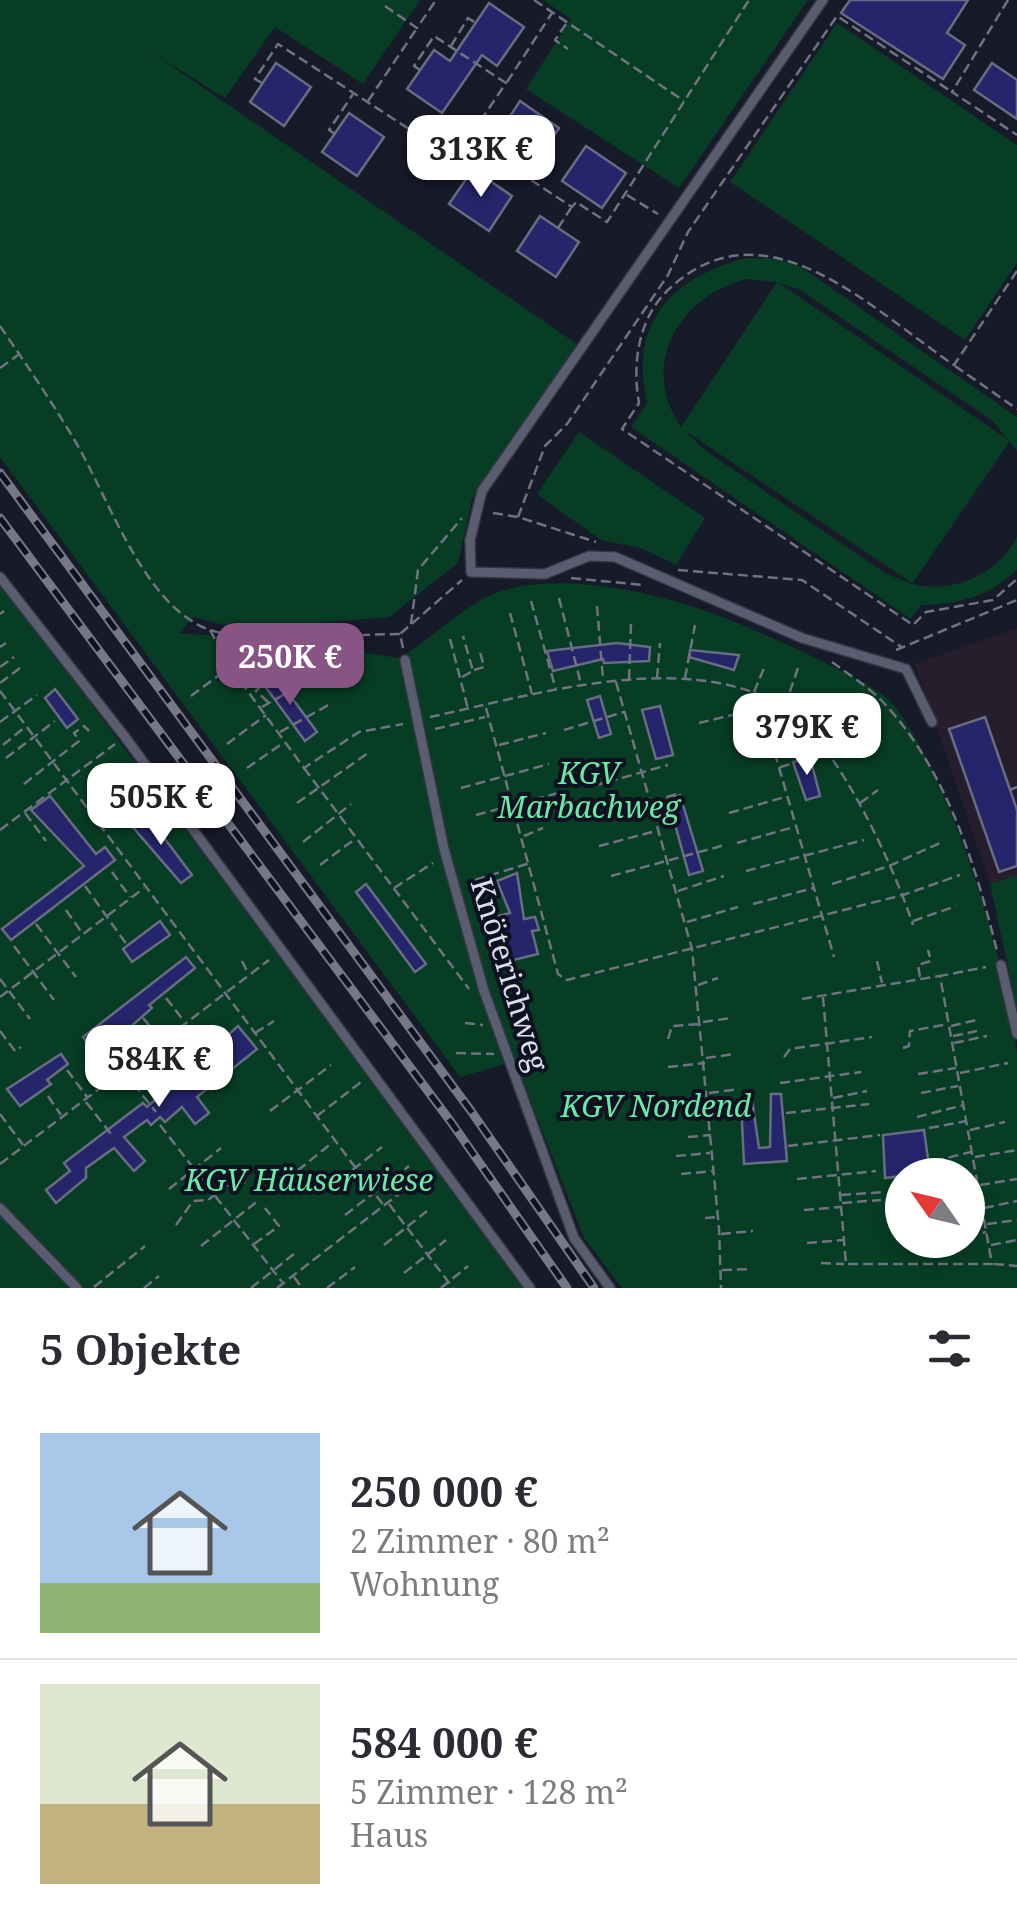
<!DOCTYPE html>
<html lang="de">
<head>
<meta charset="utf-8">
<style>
  :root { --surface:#fff; --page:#f2f2f3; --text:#2b2b33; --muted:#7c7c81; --line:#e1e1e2; --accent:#885484 }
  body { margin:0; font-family:"Noto Serif",serif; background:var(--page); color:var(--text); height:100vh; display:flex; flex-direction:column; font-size:38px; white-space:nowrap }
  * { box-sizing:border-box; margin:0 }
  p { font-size:32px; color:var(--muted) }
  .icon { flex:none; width:55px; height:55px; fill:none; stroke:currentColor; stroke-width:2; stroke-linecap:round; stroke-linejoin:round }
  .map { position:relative; height:1288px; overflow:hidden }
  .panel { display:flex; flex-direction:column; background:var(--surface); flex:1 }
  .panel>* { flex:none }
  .needle { width:65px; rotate:304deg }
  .tools { position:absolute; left:885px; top:1158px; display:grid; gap:20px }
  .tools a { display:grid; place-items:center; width:100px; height:100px; border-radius:50%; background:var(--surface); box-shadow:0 5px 15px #0003; font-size:50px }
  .price { position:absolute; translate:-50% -85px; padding:0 22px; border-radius:20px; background:#fff; color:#222; font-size:32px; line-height:65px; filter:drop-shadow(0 2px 5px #0008) }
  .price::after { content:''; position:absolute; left:50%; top:60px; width:30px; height:22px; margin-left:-15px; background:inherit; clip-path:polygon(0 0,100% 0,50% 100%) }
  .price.on { background:var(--accent); color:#fff }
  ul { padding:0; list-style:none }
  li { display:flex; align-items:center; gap:30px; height:250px; padding:0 40px }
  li+li { border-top:2px solid var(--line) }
  li span { display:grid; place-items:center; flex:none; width:280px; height:200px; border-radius:0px; color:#555 }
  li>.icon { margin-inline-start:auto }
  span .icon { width:120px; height:120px; fill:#fffc; stroke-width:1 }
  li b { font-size:42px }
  h2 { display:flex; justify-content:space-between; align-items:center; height:120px; padding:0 40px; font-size:42px }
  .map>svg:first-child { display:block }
  .education { fill:#261e2d }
  .green { fill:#073d25; fill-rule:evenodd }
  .building { fill:#25256b; stroke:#696d81; stroke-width:2.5 }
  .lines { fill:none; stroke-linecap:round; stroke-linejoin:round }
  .lane-casing { stroke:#343541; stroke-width:12 }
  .path { stroke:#717381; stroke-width:2.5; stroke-dasharray:10 5; stroke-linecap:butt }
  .lane { stroke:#5a5d70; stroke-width:9 }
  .rail-casing { stroke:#767886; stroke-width:9 }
  .rail { stroke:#0e1120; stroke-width:5; stroke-dasharray:15; stroke-linecap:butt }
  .labels { text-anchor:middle; stroke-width:8; stroke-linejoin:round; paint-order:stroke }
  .park-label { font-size:30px; font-style:italic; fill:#6ae9a7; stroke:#0e1120 }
  .street-label { font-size:30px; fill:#dcdeea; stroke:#0e1120 }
</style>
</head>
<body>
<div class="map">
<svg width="1017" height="1288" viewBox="0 0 1017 1288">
  <rect width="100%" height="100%" fill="#171a29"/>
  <polygon class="education" points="1017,628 1017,875 990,884 915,664"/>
  <g class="green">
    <path d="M0,0H420L363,84L275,27L225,98L151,52L577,344L472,499L458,563L389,617L238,629L194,617L179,633L295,642L399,658C433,639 462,605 499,592C567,569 671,596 735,622C765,634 872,681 890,701C947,766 1008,966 1017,1054C1017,1130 1017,1211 1017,1288H622L584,1238L515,1061L460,1077L0,457ZM902,1175H968V1240H902Z"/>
    <polygon points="543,0 808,0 679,188 526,89 571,19"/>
    <polygon points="837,23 1017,145 1017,263 965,340 730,182"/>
    <path d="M746,258L778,259L801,267L1017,417V451L993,421L800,290L779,283L1010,441L912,584C953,594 997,575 1017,537V570C987,597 961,604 921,605L911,619L631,427L647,403C629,322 671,278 746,258ZM746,279L777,282L681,427C639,365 678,297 746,279ZM684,430L912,583V584L885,573L703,449Z"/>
    <polygon points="579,432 705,518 676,565 641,548 601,540 537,494"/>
    <polygon points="0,582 528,1288 83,1288 0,1204"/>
    <polygon points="1017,875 1017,1008 990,884"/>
    <polygon points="0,1216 69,1288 0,1288"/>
  </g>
  <g class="building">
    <polygon points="850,0 968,0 947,33 965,45 943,79 841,13"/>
    <polygon points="489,3 524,27 497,66 482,55 442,113 407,89 434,50 450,61"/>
    <polygon points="276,63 311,87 284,126 250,102"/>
    <polygon points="992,63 1017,80 1017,119 974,90"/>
    <polygon points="520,101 559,128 536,163 497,136"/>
    <polygon points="349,113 384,137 357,176 322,152"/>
    <polygon points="586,146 626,173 602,208 562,181"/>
    <polygon points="473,169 512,196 489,231 449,204"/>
    <polygon points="540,216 579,242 556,277 517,251"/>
    <polygon points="617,643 650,647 649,661 604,663 603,659 553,671 547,651"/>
    <polygon points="690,650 739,655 734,670 689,657"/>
    <polygon points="275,675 317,732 305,741 262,682"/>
    <polygon points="55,689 78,719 67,728 45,698"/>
    <polygon points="600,696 611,734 599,738 587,700"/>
    <polygon points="660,706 673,755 656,759 642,710"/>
    <polygon points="985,717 1017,810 1017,866 999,872 949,729"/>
    <polygon points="810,757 820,796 806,800 793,762"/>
    <polygon points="680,795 703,871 689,875 668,799"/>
    <polygon points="50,796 96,854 105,847 115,860 11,940 2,929 84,866 31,810"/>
    <polygon points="147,815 192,875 181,883 131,825"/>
    <polygon points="517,873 524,919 535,917 539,930 532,931 538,954 505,962 494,917 510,913 497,881"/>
    <polygon points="366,884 426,964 415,972 356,892"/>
    <polygon points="160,921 170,935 132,962 123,949"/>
    <polygon points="186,957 195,968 149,1005 152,1008 120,1036 114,1028 90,1047 83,1037"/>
    <polygon points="238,1026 257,1049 197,1097 209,1113 195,1124 182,1107 165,1122 160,1117 151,1125 147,1120 124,1137 145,1161 134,1171 114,1148 86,1168 86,1178 56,1203 46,1190 70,1171 64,1163 143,1103 147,1107"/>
    <polygon points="61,1054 68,1064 47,1080 51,1084 20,1106 7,1089"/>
    <polygon points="771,1094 781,1094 787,1161 744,1164 741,1102 752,1100 759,1148 770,1147"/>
    <polygon points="924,1130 930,1173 885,1178 883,1135"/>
  </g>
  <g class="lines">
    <defs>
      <g id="lane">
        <polyline points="823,0 482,491 470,540 471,572 545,574 589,556 615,557 802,638 906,669 932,722"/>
        <polyline points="0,577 125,737 530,1288"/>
        <polyline points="405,660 444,849 484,991 574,1238 610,1288"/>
        <polyline points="1001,965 1017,1034"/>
        <polyline points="0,1208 77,1288"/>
      </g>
    </defs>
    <use href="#lane" class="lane-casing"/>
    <g class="path">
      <polyline points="534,0 684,101"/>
      <polyline points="1008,0 952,92 1017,135"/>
      <polyline points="385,6 417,28 436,0"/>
      <polyline points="566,24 555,40 568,49"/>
      <polyline points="451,46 468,18 476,23"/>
      <polyline points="420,70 414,66 434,36 506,83 469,138"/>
      <polyline points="507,82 552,13"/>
      <polyline points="262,83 255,79 278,44 443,151 456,131 572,207 576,202 607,222 749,0"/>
      <polyline points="368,101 417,28"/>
      <polyline points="335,134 329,130 353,94"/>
      <polyline points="491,181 513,147"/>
      <polyline points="627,195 658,214"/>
      <polyline points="558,228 571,208"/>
      <path d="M1017,271L954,365C871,309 764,198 668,290C638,319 632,364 639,403L622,429L913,625L926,612L993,600L1017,579"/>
      <path d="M0,326C26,364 52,402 75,441C109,498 144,607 210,630C254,645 351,634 400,634"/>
      <polyline points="955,366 1017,409"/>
      <polyline points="0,368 18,355"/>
      <polyline points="493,513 518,517 596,542"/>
      <polyline points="518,517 545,446 567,424 668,275 688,232 837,16 952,92"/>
      <polyline points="678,570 802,580 903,648"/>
      <polyline points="571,578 643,585"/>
      <polyline points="559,598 581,684"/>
      <polyline points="531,601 556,690"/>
      <polyline points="597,606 603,679"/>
      <polyline points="510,613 532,694"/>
      <polyline points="0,614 4,611"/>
      <polyline points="411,624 418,570 462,518"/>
      <polyline points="210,630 230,667 304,768 359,732 403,724"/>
      <polyline points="450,639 468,709"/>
      <polyline points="0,647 6,643"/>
      <polyline points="403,648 400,634 462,580"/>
      <polyline points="896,650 1017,600"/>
      <path d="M832,662C848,674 867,686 881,700C946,768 975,863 997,951"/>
      <polyline points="0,667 14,657"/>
      <polyline points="474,670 484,667 479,648"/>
      <polyline points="462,677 473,671 463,636"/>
      <polyline points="657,678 660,643"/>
      <polyline points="685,678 695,625"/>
      <polyline points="629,679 631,624"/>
      <polyline points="616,682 692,949 719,1228 721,1288"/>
      <polyline points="0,683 20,668"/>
      <polyline points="262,685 256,691 268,702"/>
      <polyline points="0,691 384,1206"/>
      <polyline points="754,692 764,668"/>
      <polyline points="758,695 834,957"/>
      <polyline points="191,696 230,667"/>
      <polyline points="785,706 799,665"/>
      <polyline points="262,707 304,683 294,668 305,661"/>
      <polyline points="486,708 558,974 567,980 903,895 960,875"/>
      <path d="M430,717C533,695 682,649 781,705C835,737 894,866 913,925"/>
      <polyline points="0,722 37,695"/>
      <polyline points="699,723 761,708"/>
      <polyline points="435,729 485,717"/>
      <polyline points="564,730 624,712"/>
      <polyline points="280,732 332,703"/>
      <polyline points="227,744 266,715"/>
      <polyline points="3,745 25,727"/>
      <polyline points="499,745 546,733"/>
      <polyline points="6,758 55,721"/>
      <polyline points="780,767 791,764"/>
      <polyline points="247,768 283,743"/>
      <polyline points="304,768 469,989"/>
      <polyline points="24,784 79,741 74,733 84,726 89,731"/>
      <polyline points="593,786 668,765"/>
      <polyline points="461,788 549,764"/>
      <polyline points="1010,790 1017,787"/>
      <polyline points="652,801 681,793"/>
      <polyline points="297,803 368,753"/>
      <polyline points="860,803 878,790"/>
      <polyline points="25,813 46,841"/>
      <polyline points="729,813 785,797"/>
      <polyline points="476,815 562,792"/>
      <polyline points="0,830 115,744"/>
      <polyline points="524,836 543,828"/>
      <polyline points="303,842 351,804"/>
      <polyline points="737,843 794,827"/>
      <polyline points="599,846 656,831"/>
      <polyline points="320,865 355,839"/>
      <polyline points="746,871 864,840"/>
      <polyline points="112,872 130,897"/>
      <polyline points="611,876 725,845"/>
      <polyline points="475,880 530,863"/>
      <polyline points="832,884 889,866 940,843"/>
      <polyline points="85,886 127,945"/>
      <polyline points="394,888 433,863"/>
      <polyline points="678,891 724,876"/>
      <polyline points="753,904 814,888"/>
      <polyline points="66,910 82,933"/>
      <polyline points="913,921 956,906"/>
      <polyline points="687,922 738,907"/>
      <polyline points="36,924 76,977"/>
      <polyline points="14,946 54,1000"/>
      <polyline points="242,961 248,973"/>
      <polyline points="877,961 882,983"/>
      <polyline points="920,977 918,965 931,961 928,950"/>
      <polyline points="0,979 30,1019"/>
      <polyline points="698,985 718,978"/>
      <polyline points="0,997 144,888"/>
      <polyline points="823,997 846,1264 992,1264 940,976 986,967"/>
      <polyline points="166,998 184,1021"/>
      <polyline points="802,999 939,976"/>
      <polyline points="143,1018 161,1039"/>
      <polyline points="703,1022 731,1018"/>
      <polyline points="465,1023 483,1025"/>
      <polyline points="951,1026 976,1020"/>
      <polyline points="0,1031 15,1051 21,1047"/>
      <polyline points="255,1033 274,1021"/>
      <polyline points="953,1036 977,1031"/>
      <polyline points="121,1038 137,1060"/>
      <polyline points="668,1039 672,1026 701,1024"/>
      <polyline points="954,1043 987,1036"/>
      <polyline points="903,1048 909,1046 910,1031 948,1024"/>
      <polyline points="88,1049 112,1079"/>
      <polyline points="456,1053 494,1054"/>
      <polyline points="784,1057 790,1049 872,1037"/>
      <polyline points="706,1058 735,1054"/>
      <polyline points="668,1067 705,1063"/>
      <polyline points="67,1070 87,1097"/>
      <polyline points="124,1072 156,1112"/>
      <polyline points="960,1073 1008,1063"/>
      <polyline points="918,1074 956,1068"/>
      <polyline points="780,1083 861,1072"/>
      <polyline points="709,1093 739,1089"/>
      <polyline points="921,1093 958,1086"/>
      <polyline points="48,1096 61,1115"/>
      <polyline points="833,1098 867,1091"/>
      <polyline points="86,1102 111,1134"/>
      <polyline points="666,1103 708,1100"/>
      <polyline points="270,1111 331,1065"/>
      <polyline points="786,1113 869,1104"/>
      <polyline points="0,1114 23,1145"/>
      <polyline points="317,1116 361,1082"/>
      <polyline points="917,1117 964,1105"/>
      <polyline points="160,1125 282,1282"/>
      <polyline points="929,1128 967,1121"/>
      <polyline points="970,1130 1005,1122"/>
      <polyline points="688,1137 711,1135"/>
      <polyline points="788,1146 880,1135"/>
      <polyline points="676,1156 710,1153"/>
      <polyline points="975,1157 1017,1150"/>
      <polyline points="934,1161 971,1152"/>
      <polyline points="0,1164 269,960"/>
      <polyline points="681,1174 714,1171"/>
      <polyline points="797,1179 876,1171"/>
      <polyline points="286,1180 333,1142"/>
      <polyline points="980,1185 1017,1179"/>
      <polyline points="329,1188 382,1147"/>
      <polyline points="169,1189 221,1148"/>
      <polyline points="841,1195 885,1192"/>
      <polyline points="842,1203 881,1200"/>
      <polyline points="389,1204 453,1288"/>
      <polyline points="968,1207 981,1204"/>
      <polyline points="984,1208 1017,1201"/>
      <polyline points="804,1210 841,1207"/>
      <polyline points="345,1215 409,1166"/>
      <polyline points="705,1218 719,1217"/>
      <polyline points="987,1224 1017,1220"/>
      <polyline points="176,1225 193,1201 208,1200 239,1176 245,1183"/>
      <polyline points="721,1234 753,1231"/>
      <polyline points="968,1236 986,1232"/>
      <polyline points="807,1243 844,1240"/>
      <polyline points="254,1244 279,1226 265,1208"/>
      <polyline points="384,1245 427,1211"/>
      <polyline points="991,1245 1017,1240"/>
      <polyline points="201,1246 259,1200"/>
      <polyline points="821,1263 844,1264"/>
      <polyline points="994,1264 1017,1266"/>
      <polyline points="722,1270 751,1269"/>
      <polyline points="404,1273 446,1240"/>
      <polyline points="294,1277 302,1288"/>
      <polyline points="94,1287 145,1246"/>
      <polyline points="144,1288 159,1276"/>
      <polyline points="251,1288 294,1254"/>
      <polyline points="277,1288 426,1173"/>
      <polyline points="327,1288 355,1267"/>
      <polyline points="441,1288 468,1266"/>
    </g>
    <use href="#lane" class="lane"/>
    <defs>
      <g id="rail">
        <polyline points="0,473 471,1111 594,1288"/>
        <polyline points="0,518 451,1122 567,1288"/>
      </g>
    </defs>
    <use href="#rail" class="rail-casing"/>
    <use href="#rail" class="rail"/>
  </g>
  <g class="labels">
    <g class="park-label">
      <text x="589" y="784">KGV<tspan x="589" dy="34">Marbachweg</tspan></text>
      <text x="656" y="1117">KGV Nordend</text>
      <text x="309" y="1191">KGV Häuserwiese</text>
    </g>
    <g class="street-label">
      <text transform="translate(509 975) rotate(73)" y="10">Knöterichweg</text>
    </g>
  </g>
</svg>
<div class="tools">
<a><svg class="needle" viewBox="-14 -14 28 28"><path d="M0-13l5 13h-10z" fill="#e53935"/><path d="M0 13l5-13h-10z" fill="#7c7c81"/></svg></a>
</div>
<b class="price" style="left:481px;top:200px">313K €</b>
<b class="price on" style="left:290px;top:708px">250K €</b>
<b class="price" style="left:807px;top:778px">379K €</b>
<b class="price" style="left:161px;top:848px">505K €</b>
<b class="price" style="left:159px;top:1110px">584K €</b>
</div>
<section class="panel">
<h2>5 Objekte<svg class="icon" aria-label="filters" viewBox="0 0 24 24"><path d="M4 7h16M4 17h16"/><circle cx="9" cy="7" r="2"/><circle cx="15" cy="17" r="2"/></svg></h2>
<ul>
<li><span style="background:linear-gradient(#a9c7e8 75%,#8fb573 0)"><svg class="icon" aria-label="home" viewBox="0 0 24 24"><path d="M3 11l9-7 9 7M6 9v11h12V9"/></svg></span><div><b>250 000 €</b><p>2 Zimmer · 80 m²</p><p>Wohnung</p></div></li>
<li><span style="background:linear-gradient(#dfe7d0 60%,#c2b280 0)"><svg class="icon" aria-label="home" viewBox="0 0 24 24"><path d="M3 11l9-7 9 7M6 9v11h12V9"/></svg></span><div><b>584 000 €</b><p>5 Zimmer · 128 m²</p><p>Haus</p></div></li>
</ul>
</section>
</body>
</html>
